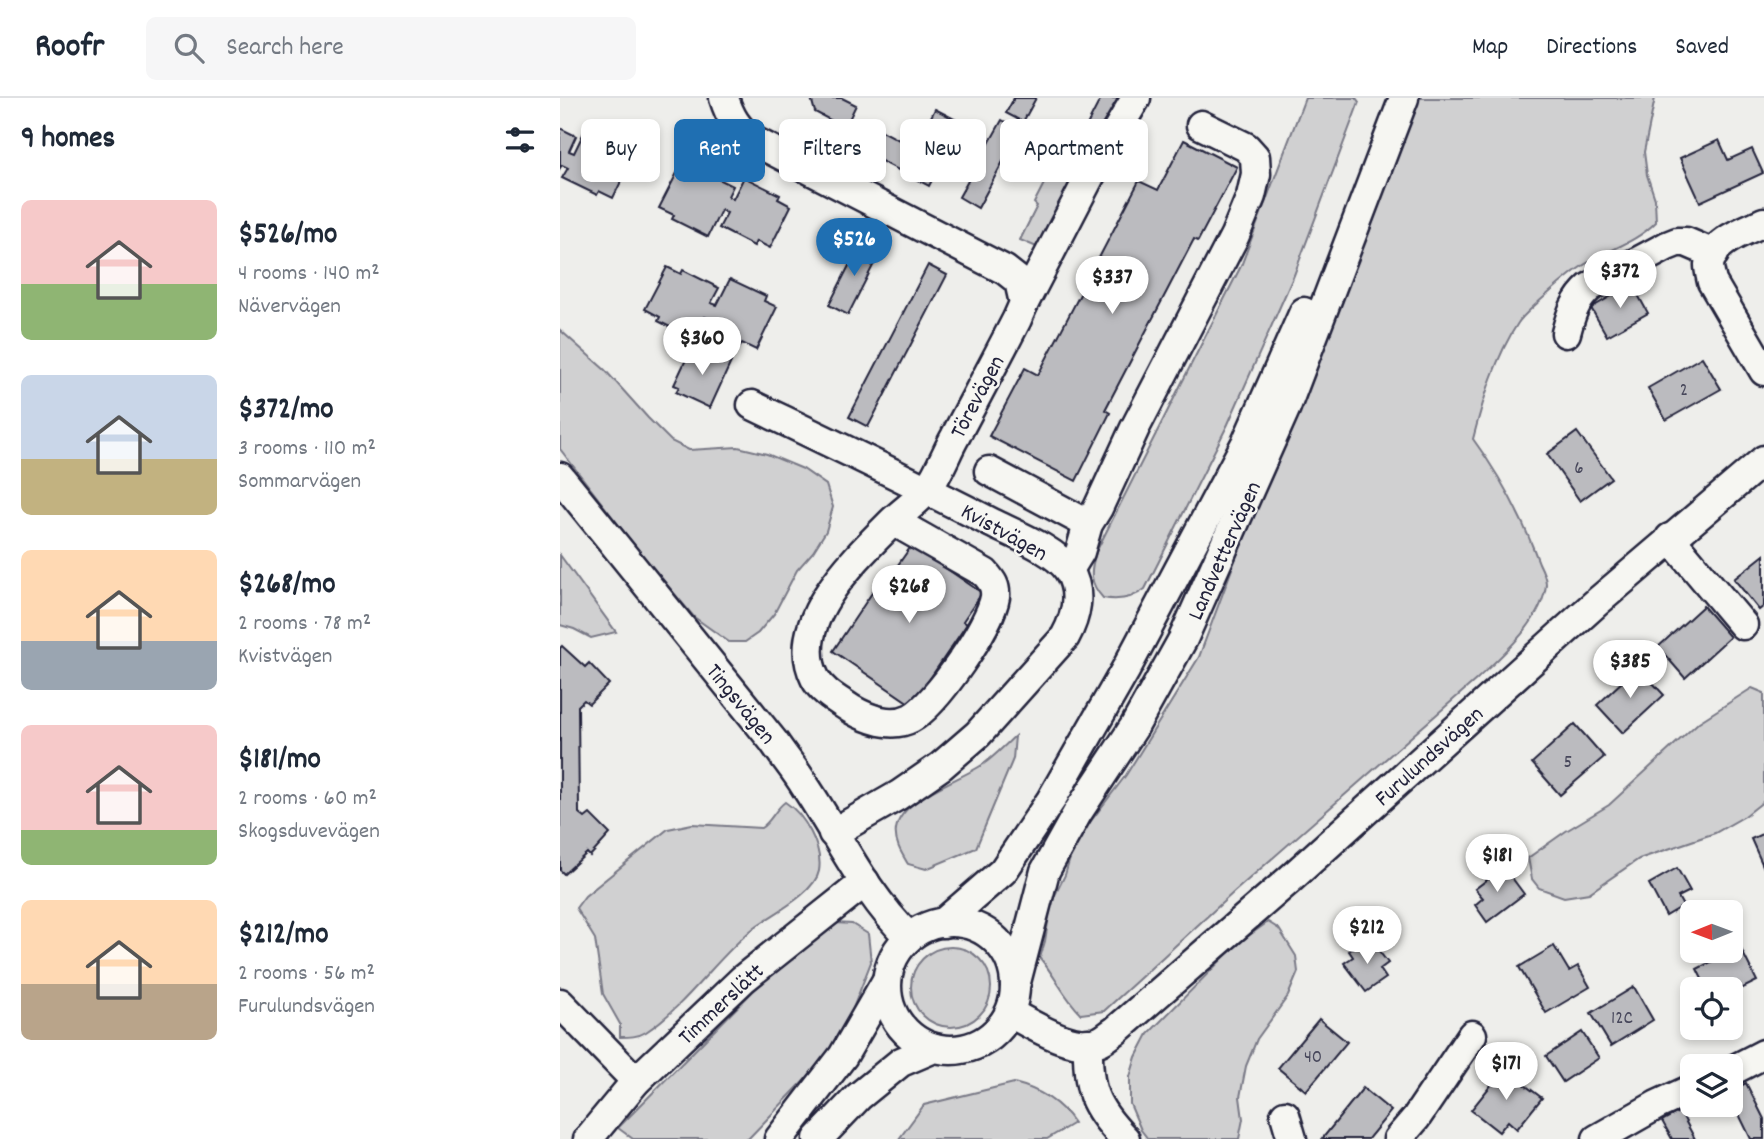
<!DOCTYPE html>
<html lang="en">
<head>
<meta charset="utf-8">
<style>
  :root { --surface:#fff; --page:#f6f6f7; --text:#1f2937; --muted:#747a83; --line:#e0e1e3; --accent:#1f6fb2 }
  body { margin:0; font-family:Dekko,sans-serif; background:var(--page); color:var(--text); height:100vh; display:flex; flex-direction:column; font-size:26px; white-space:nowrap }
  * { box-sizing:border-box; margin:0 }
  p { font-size:23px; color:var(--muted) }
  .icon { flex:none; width:38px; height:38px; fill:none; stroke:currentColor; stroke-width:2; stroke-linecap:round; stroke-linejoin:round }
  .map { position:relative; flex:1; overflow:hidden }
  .drawer { display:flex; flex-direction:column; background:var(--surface); width:560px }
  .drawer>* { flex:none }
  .banner { position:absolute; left:21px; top:21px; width:665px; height:63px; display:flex; gap:14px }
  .needle { width:46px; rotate:269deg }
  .controls { position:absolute; left:1120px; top:802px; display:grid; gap:14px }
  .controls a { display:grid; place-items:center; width:63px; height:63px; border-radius:10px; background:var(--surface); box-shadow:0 4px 10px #0003; font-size:35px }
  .price { position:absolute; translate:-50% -60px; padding:0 16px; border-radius:24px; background:#fff; color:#222; font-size:23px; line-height:46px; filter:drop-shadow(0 2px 4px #0008) }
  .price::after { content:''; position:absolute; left:50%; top:42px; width:21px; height:16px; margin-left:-10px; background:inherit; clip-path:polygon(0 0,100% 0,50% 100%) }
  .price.active { background:var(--accent); color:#fff }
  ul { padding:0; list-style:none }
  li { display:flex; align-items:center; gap:21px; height:175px; padding:0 21px }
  li span { display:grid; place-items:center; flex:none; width:196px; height:140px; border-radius:10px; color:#555 }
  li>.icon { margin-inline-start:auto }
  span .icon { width:84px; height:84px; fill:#fffc; stroke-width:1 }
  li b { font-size:30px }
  h2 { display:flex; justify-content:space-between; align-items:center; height:84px; padding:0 21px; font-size:30px }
  .tag { padding:0 24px; border-radius:10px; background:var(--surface); box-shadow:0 4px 10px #0003; font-size:24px; line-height:63px }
  .tag.active { background:var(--accent); color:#fff }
  header { display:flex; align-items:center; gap:42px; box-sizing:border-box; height:98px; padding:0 35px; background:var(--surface); border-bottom:2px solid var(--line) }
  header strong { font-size:33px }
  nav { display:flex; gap:38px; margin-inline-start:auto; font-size:24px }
  .search { width:490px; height:63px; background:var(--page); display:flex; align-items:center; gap:18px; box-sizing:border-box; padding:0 24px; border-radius:10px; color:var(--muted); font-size:26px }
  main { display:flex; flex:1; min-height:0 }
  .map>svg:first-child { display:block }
  .green { fill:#d0d0d1; stroke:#797986; stroke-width:2 }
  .building { fill:#bbbbbf; stroke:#22223b; stroke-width:2 }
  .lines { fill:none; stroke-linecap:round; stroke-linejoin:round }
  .minor-casing { stroke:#22223b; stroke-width:33 }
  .minor { stroke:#f6f6f2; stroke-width:28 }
  .labels { text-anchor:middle; stroke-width:5; stroke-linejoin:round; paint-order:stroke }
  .number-label { font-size:19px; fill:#48485c }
  .street-label { font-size:23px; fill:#22223b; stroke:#f6f6f2 }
</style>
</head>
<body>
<header>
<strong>Roofr</strong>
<div class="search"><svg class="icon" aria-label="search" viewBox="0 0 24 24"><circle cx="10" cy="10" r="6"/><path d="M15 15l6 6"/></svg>Search here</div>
<nav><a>Map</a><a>Directions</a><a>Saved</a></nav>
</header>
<main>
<section class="drawer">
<h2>9 homes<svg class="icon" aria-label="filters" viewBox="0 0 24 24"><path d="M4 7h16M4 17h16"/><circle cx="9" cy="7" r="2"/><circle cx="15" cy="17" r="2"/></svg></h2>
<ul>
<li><span style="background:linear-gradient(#f6c9c9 60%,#8fb573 0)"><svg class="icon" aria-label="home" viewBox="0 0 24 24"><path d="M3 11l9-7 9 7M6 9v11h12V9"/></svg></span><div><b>$526/mo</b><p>4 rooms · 140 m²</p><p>Nävervägen</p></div></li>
<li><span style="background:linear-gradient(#c9d6e8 60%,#c2b280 0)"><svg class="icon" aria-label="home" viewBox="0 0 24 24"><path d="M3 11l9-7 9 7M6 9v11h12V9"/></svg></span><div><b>$372/mo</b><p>3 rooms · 110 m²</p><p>Sommarvägen</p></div></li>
<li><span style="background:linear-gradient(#ffd9b3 65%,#9aa5b1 0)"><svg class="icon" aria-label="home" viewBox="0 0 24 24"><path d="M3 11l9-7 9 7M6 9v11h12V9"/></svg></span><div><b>$268/mo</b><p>2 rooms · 78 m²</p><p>Kvistvägen</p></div></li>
<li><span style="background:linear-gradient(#f6c9c9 75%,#8fb573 0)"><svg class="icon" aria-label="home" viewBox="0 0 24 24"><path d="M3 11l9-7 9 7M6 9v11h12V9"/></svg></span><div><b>$181/mo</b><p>2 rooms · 60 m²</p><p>Skogsduvevägen</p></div></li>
<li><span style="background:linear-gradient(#ffd9b3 60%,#b9a48a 0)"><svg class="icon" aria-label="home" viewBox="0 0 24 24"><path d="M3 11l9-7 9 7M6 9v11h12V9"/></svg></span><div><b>$212/mo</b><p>2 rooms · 56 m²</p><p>Furulundsvägen</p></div></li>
</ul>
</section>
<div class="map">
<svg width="1204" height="1041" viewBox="0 0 1204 1041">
  <rect width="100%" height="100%" fill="#eeeeeb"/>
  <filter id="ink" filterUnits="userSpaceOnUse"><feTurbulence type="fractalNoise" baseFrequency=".0143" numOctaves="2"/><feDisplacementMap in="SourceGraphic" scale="14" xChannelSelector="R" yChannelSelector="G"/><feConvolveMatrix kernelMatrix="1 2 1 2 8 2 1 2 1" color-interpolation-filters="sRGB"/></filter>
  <g filter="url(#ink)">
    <g class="green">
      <path d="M745,0H796L799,4L734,177L668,326L585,491C572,501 559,503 543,500C529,485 530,473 536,454L681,168Z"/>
      <path d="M856,0H1095L1084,54L1087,77L1095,101L1096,124C1072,148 1044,152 1018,171C1007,179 964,215 958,225C936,258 923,302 913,341C941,379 963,421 979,465C982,471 986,480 986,486C983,523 942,557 917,581L674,794L544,913L521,916C504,899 495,878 480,860L485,843L491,805L505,777L515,744L566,677L639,559L735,302Z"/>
      <polygon points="512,31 537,46 479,150 460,142 477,108 474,105"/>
      <polygon points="0,232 45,272 88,320 111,343 129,352 178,349 207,356 243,371 266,387 273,409 266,433 253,454 237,472 214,516 198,535 185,544 169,544 134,519 81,456 0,351"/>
      <polygon points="0,457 56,534 31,540 14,531 0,527"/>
      <polygon points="1192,590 1204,595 1204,703 1185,718 1155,735 1079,761 1029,795 1004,799 979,790 972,781 968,760 1006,733 1049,707 1139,624"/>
      <path d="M455,638L453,661L416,750L366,771L348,766C342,756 334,744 336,731C341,700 398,683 422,667C434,659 444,648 455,638Z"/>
      <path d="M225,704C244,716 263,749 259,773C255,795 213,816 195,829C156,860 128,906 86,934C78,939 69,939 60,939V926L43,896L35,841L16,810L25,798L108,731L132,726L201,730C211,724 215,711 225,704Z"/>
      <polygon points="708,824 719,831 736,858 738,874 728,898 697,941 686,968 680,999 683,1021 679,1041 588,1041 581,1032 570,1006 570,979 576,959 588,936 677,846"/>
      <polygon points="275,825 292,826 308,836 311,864 288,923 263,963 188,1041 73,1041 58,1030 213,873 217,872"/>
      <circle cx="391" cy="889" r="40"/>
      <path d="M454,985C478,991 500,1004 514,1025L487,1041H339L364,1007Z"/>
    </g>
    <g class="building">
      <polygon points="251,0 282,0 296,7 285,30 255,14"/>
      <polygon points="454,0 476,0 463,24 446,15"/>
      <polygon points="541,0 564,0 544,38 526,29"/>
      <polygon points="375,11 402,25 369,88 302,53 315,29 339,42 364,33"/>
      <polygon points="442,22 460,32 418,110 399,99"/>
      <polygon points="27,28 64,47 61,51 74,57 53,100 39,93 37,97 2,80 8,70 2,67 0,70 0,30 16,38 9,53 14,55"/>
      <polygon points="624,42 677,69 638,143 634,141 545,312 550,315 516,383 429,338 465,270 478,277 579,83 598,92"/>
      <polygon points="1159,42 1168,62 1192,51 1203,75 1140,104 1120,60"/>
      <polygon points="121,67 135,74 137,70 173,88 168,98 173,101 184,79 220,97 218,101 231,108 210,150 196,143 194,148 159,130 167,115 161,112 148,139 112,121 114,117 99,110"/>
      <polygon points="301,144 320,154 288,217 269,207"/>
      <polygon points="368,167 387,177 308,329 289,319"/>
      <polygon points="107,169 121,176 123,172 159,190 151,205 157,207 170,181 206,198 204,203 217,209 196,252 182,245 180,249 145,232 150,221 145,219 134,241 98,223 100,219 85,211"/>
      <polygon points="1072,186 1088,215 1047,238 1031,210"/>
      <polygon points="139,249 171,264 150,310 116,294 119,289 114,287 129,255 135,258"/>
      <polygon points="1142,259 1161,291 1106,322 1088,290"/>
      <polygon points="1017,334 1051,380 1020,403 987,356"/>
      <polygon points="352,447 422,495 403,523 407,526 352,607 273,553 328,471 333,474"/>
      <polygon points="1204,457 1204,508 1199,512 1174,481"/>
      <polygon points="1143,508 1170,539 1125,580 1098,549"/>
      <polygon points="2,548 25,569 29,565 49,586 29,606 24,602 18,608 19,715 25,720 30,716 50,736 30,758 27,755 4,776 0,772 0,550"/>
      <polygon points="1078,569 1104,597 1063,635 1037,607"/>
      <polygon points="1015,626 1044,659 1000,697 972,665"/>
      <polygon points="1204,735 1204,770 1191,741"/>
      <polygon points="944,769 964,796 927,824 915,807 923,800 915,791"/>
      <polygon points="1117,770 1130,793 1118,799 1123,808 1106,818 1089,786"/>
      <polygon points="799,845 804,851 813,845 828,865 820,871 826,880 806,894 784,865 793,859 789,853"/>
      <polygon points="994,848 1009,873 1018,868 1030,889 986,915 959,869"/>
      <polygon points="1180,849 1197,883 1171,896 1171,891 1147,891 1137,871"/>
      <polygon points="1074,889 1093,922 1051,948 1031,915"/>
      <polygon points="759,921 787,944 746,993 718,970"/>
      <polygon points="1022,934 1039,960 1003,984 986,958"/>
      <polygon points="944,971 982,1000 957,1031 948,1023 939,1034 911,1012"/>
      <polygon points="1186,985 1204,1021 1204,1041 1191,1041 1171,1000 1171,993"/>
      <polygon points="803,990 831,1013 808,1041 762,1041"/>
      <polygon points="1120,1013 1135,1041 1112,1041 1102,1023"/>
    </g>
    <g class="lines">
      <defs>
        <g id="minor">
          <path d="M164,0C170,19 177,30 192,42L445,172L459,183L464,205L457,221C437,260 416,299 395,339C386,355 379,375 368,390C359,403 344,412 333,423C297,459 227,524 255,580C262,594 278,602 291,611C308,621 332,630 351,620C376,607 431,526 435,499C436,488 432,483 425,475L333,423"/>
          <path d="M1204,124C1185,133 1152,143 1149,167C1149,172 1151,179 1152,184L1204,273"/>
          <polyline points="464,205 530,78 576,0"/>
          <path d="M1006,235C1011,216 1015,202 1030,189L1107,148L1117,144H1126L1154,156"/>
          <path d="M192,307C273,346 353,384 432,425C454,436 496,452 509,473C522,494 516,519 505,539L418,636L381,668L339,697L273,735"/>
          <polyline points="429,373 528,426"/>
          <path d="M0,379L214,644C224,659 236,673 245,688C279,739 305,796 349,839"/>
          <polyline points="1110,440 1183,527"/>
          <polyline points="509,472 520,454 528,426 538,410 575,330 675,137 691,98 696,76 695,59 686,49 641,27"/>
          <circle cx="391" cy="888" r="64"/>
          <polyline points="383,825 443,773 491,702 566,571 686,345 744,214"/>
          <polyline points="455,888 485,773 518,714 574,629 623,541 726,309 844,0"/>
          <polyline points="0,905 76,983"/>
          <path d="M450,915C473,927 514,954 540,943C545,941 550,936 555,933L729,782L1036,505L1204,362"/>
          <path d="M528,945C527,991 533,1008 565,1041"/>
          <polyline points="1171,973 1204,956"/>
          <polyline points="725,1017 732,1041"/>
          <polyline points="28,1041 76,983 183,881 305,784"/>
          <polyline points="219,1041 283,958 327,882"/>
          <polyline points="258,1041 298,999 341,964 374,950"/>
          <polyline points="838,1041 856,1020 912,937"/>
          <polyline points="1037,1041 1097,1007 1132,991"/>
        </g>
      </defs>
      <use href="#minor" class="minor-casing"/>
      <use href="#minor" class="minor"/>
    </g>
  </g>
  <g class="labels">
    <g class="number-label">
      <text x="1124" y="297">2</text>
      <text x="1019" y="375">6</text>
      <text x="1008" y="669">5</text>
      <text x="1062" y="925">12C</text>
      <text x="753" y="964">40</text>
    </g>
    <g class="street-label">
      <text transform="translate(416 298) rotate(-62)" y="8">Törevägen</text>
      <text transform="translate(445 433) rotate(29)" y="8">Kvistvägen</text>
      <text transform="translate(663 452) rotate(-66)" y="8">Landvettervägen</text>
      <text transform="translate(182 605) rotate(51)" y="8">Tingsvägen</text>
      <text transform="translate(868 657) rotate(-42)" y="8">Furulundsvägen</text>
      <text transform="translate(160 905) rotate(-43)" y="8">Timmerslätt</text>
    </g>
  </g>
</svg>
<div class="controls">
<a><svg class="needle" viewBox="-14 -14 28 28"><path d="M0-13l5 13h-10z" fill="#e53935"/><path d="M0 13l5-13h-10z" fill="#747a83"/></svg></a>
<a><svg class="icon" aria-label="locate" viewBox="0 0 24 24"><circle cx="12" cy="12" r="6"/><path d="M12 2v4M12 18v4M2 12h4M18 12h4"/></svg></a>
<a><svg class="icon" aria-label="layers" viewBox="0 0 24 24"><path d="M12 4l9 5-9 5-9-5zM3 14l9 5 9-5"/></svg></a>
</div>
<b class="price active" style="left:294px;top:180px">$526</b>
<b class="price" style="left:1060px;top:212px">$372</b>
<b class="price" style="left:552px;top:218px">$337</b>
<b class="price" style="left:142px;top:279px">$360</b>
<b class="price" style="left:349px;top:527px">$268</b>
<b class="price" style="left:1070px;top:602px">$385</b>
<b class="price" style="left:937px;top:796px">$181</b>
<b class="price" style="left:807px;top:868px">$212</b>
<b class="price" style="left:946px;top:1004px">$171</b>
<div class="banner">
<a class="tag">Buy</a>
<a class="tag active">Rent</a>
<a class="tag">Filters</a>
<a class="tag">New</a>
<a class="tag">Apartment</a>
</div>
</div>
</main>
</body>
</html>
